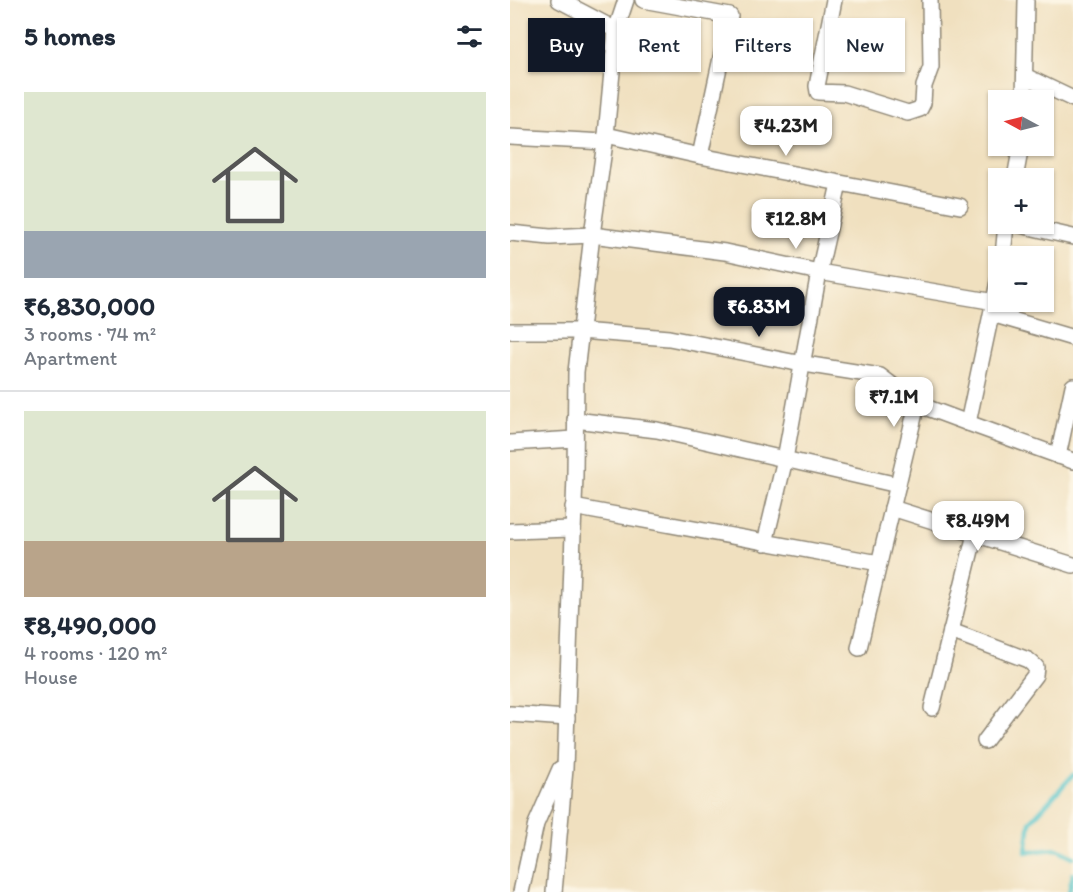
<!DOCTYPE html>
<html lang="en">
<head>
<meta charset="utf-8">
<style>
  :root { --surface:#fff; --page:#f6f6f7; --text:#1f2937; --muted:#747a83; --line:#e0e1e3; --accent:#111827 }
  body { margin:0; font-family:Itim,sans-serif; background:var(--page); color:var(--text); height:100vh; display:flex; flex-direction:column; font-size:22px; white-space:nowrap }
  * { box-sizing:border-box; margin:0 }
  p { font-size:20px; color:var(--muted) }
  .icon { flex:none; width:33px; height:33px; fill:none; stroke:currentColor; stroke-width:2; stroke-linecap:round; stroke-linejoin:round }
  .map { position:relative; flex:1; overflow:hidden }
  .details { display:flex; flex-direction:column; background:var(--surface); width:510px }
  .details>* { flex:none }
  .top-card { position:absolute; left:18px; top:18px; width:454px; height:54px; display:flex; gap:12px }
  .needle { width:39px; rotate:277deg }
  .controls { position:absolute; left:478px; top:90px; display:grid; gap:12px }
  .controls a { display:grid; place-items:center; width:66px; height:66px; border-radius:0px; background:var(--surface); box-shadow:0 2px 4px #0004; font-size:30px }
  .price { position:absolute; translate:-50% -51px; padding:0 14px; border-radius:12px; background:#fff; color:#222; font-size:20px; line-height:39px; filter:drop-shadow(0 2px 3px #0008) }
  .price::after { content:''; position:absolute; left:50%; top:36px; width:18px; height:14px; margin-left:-9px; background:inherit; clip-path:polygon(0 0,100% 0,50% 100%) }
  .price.on { background:var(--accent); color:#fff }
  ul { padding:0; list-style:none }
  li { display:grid; align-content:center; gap:12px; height:318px; padding:0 24px }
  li+li { border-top:2px solid var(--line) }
  li span { display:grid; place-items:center; height:186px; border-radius:0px; color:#555 }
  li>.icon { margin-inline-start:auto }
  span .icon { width:108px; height:108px; fill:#fffc; stroke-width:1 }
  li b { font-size:26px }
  h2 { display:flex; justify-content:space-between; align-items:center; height:72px; padding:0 24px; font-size:26px }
  .tag { padding:0 21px; border-radius:0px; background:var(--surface); box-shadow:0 2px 4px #0004; font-size:21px; line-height:54px }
  .tag.on { background:var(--accent); color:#fff }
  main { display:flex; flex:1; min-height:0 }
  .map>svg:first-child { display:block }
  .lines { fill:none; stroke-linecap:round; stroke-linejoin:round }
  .stream { stroke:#58c6cc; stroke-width:4.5 }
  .street-casing { stroke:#8e8675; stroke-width:18 }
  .street { stroke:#fff; stroke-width:15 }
</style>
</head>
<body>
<main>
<section class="details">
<h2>5 homes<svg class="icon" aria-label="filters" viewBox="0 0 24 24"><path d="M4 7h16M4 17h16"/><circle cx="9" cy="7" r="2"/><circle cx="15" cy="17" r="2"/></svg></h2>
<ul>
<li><span style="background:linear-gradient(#dfe7d0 75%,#9aa5b1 0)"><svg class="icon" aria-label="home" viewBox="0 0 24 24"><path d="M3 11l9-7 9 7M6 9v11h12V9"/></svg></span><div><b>₹6,830,000</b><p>3 rooms · 74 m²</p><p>Apartment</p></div></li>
<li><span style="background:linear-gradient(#dfe7d0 70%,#b9a48a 0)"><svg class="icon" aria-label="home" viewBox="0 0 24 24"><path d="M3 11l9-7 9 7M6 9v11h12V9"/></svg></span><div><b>₹8,490,000</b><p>4 rooms · 120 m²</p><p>House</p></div></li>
</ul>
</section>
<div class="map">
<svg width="563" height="892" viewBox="0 0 563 892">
  <rect width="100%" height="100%" fill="#fcf5e5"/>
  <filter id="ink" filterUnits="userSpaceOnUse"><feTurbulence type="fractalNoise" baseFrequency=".0167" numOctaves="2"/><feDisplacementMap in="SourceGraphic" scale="12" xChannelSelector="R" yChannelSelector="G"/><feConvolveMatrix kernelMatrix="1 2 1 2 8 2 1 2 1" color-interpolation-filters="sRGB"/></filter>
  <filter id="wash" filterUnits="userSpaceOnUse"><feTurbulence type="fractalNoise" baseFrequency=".008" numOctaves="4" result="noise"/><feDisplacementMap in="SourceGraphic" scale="24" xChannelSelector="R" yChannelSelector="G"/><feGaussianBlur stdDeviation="1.35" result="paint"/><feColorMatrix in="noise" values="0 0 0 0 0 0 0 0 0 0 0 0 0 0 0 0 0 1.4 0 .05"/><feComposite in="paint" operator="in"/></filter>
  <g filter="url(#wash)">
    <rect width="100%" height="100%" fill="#f0e0bf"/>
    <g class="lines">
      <g class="stream">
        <polyline points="563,775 520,822 516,852 547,849 563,857"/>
        <polyline points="559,892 563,874"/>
      </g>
    </g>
  </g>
  <g filter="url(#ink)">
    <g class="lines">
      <defs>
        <g id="street">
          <polyline points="49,0 106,30"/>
          <polyline points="133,0 220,16 190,156"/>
          <polyline points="324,0 307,86 308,92 334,93 398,113 410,109 413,103 414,86 421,67 420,0"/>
          <polyline points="515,76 563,99"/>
          <polyline points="514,100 516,0"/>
          <polyline points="96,135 190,156 450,206"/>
          <polyline points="0,137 95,142"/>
          <polyline points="505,178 511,146"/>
          <polyline points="506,224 563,237"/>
          <polyline points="0,233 40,237 82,235 215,252 309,272 485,302"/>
          <polyline points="493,256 496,224"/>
          <polyline points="482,314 563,338"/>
          <polyline points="0,331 70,331 159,338 282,362 370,376 407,404"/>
          <polyline points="65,420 147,430 388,485"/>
          <polyline points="458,423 563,461"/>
          <polyline points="0,443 65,439"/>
          <polyline points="548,456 563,386"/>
          <polyline points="63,507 369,563"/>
          <polyline points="382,508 563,565"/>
          <polyline points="0,531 62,529"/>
          <polyline points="255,543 275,459 309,272 329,184"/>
          <polyline points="441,631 518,660 526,667 525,675 475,741"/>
          <polyline points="349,648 407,404 458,423 489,277"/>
          <polyline points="422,708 465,534"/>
          <polyline points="0,714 57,718"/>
          <polyline points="11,892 26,824 50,769"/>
          <polyline points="44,892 55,769 65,475 66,372 82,235 96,135 106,30 116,0"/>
        </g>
      </defs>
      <use href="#street" class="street-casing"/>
      <use href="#street" class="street"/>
    </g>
  </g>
</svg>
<div class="controls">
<a><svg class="needle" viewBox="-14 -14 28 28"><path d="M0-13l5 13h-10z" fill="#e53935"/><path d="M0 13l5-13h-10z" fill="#747a83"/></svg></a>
<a>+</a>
<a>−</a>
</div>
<b class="price" style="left:276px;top:157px">₹4.23M</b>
<b class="price" style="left:286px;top:250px">₹12.8M</b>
<b class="price on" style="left:249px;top:338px">₹6.83M</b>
<b class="price" style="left:384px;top:428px">₹7.1M</b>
<b class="price" style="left:468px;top:552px">₹8.49M</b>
<div class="top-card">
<a class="tag on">Buy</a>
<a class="tag">Rent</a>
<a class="tag">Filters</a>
<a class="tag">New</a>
</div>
</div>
</main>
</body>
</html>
